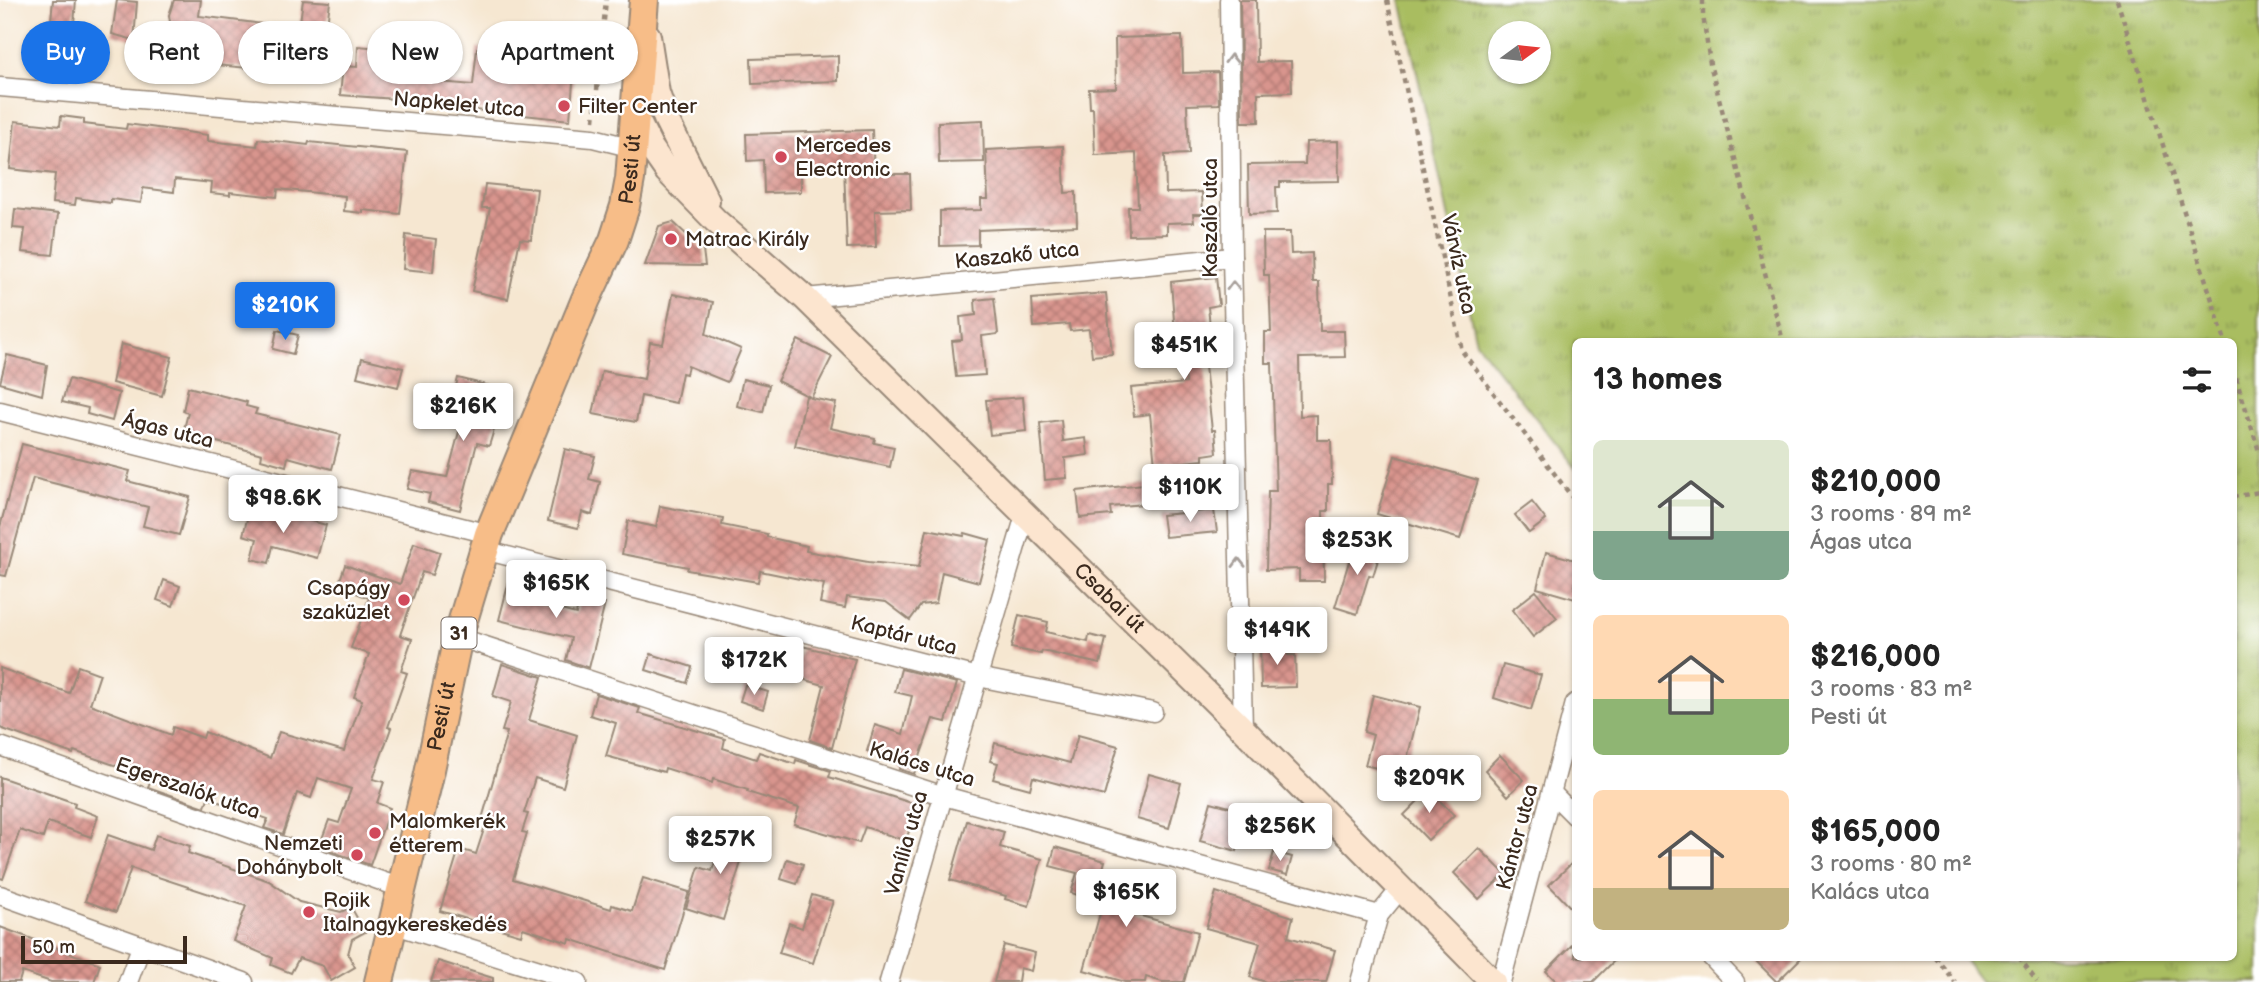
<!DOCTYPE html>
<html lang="en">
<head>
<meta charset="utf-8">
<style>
  :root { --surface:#fff; --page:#f2f2f2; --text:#222; --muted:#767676; --accent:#1a73e8 }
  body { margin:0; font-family:"Balsamiq Sans",sans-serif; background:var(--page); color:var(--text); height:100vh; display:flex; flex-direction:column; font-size:26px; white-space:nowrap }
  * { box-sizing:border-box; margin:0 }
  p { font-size:23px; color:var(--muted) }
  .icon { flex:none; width:38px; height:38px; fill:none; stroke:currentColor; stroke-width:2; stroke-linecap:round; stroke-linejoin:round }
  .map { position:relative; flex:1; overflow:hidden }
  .drawer { position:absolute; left:1572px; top:338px; width:665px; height:623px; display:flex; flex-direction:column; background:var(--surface); border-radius:10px; box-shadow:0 2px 5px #0004 }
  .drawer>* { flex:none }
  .banner { position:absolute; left:21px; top:21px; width:665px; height:63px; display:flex; gap:14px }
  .needle { width:46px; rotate:75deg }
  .buttons { position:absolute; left:1488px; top:21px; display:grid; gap:14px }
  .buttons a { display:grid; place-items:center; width:63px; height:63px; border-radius:50%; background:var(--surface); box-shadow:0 2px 5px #0004; font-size:35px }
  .scale { position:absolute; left:21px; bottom:18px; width:166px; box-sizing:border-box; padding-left:7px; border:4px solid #3b2a1e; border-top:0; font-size:19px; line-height:24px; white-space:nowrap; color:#3b2a1e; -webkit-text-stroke:5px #fff; paint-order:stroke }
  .price { position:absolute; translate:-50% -60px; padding:0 16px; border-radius:7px; background:#fff; color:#222; font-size:23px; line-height:46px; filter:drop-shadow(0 2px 4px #0008) }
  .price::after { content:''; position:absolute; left:50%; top:42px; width:21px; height:16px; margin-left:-10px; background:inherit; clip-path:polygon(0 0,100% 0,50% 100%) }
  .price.selected { background:var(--accent); color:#fff }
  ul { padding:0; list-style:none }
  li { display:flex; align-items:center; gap:21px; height:175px; padding:0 21px }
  li span { display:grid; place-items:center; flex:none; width:196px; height:140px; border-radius:10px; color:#555 }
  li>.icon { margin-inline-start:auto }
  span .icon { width:84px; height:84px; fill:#fffc; stroke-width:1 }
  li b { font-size:30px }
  h2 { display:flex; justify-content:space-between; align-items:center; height:84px; padding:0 21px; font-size:30px }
  .chip { padding:0 24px; border-radius:32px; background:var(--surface); box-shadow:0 2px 5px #0004; font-size:24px; line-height:63px }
  .chip.selected { background:var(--accent); color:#fff }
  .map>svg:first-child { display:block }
  .park { fill:url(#park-tufts); stroke:#727440; stroke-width:2; fill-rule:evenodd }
  .building { fill:url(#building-cross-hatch) }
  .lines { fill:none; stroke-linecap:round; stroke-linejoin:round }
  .street-casing { stroke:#988878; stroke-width:21 }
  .secondary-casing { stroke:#988878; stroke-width:28 }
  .primary-casing { stroke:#988878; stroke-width:32 }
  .path { stroke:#988878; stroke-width:4.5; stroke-dasharray:5 5; stroke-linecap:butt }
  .street { stroke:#fff; stroke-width:18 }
  .secondary { stroke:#fce5cf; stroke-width:24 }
  .primary { stroke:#f7bd88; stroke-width:28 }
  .oneway { stroke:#a79f9a }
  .poi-dot { fill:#d1495b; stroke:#fff; stroke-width:2.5 }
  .labels { text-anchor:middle; stroke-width:5; stroke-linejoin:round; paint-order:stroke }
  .shield { fill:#fff; stroke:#766a62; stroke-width:2 }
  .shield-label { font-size:19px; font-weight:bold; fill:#3b2a1e }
  .street-label { font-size:21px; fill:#3b2a1e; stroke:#fff }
  .poi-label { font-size:21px; fill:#3b2a1e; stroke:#fff; text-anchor:start }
</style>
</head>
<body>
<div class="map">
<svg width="2259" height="982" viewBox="0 0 2259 982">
  <defs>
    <pattern id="park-tufts" width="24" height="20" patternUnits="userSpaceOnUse" patternTransform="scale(1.75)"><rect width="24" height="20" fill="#a9bd61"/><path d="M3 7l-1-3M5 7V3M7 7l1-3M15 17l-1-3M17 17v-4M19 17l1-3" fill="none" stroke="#8b9a4f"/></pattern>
    <pattern id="building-cross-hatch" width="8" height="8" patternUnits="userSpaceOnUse" patternTransform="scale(1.75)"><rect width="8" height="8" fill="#d9958e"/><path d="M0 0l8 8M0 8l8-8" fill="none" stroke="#b17a73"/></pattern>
  </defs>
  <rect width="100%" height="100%" fill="#fff"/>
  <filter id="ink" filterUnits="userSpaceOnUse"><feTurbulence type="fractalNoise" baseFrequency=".0143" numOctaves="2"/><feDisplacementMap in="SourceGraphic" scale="14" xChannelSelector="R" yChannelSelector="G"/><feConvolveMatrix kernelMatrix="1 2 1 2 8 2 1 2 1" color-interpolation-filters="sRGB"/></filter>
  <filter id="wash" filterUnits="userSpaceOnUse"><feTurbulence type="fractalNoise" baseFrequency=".00686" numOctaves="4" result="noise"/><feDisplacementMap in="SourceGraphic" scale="28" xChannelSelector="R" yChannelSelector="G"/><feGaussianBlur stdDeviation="1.57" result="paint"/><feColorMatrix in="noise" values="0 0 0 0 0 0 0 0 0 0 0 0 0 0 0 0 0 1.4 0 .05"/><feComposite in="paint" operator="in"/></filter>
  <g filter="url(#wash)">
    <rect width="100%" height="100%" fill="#f6e7d1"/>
    <path class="park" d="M1401,0H2259V982H1981L1962,957H2233V341H1575V468L1476,342ZM1500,33H1538V72H1500Z"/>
    <g id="blocks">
      <g class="building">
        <polygon points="53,0 76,0 71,59 39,56 42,21 51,20"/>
        <polygon points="117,0 137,2 134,40 112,34"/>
        <polygon points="174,0 201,0 199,16 263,24 262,38 297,44 303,0 330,2 321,69 259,63 259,69 194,63 194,66 169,64 172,36 169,15"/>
        <polygon points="1240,0 1256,0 1257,62 1291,61 1292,92 1258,93 1259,122 1242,122"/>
        <polygon points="1182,36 1183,73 1218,72 1219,104 1187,105 1189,154 1165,155 1166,193 1202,192 1203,214 1193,214 1194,222 1167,223 1167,234 1129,235 1128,207 1138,207 1136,153 1095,155 1093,108 1090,108 1089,89 1116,88 1115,38"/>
        <polygon points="392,42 443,46 440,82 473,85 477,48 575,58 570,120 409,103 409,100 340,95 343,66 357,67 358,46 391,49"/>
        <polygon points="838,56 838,81 752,84 751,59"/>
        <polygon points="61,116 84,119 84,124 126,129 127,124 150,127 208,135 208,141 257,146 258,139 308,145 309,142 407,152 400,214 363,210 363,213 344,211 345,196 278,189 277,197 230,192 230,195 211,193 212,183 175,179 174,192 143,188 141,203 111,199 111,203 76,198 75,205 52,203 55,174 10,169 15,121 60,126"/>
        <polygon points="983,120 984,162 939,163 938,122"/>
        <polygon points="872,130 874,174 910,174 911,210 875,211 876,247 847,248 844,166 801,167 801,192 764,193 763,160 747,161 746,134"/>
        <polygon points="1338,141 1339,181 1280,182 1280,187 1276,187 1277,213 1249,214 1248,165 1305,164 1306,142"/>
        <polygon points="1063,146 1065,193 1076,192 1077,226 978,230 978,245 940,246 940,211 981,210 981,199 988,199 986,150"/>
        <polygon points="485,184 537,189 531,240 520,239 508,299 472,291 490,208 482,208"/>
        <polygon points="15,209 58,214 53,255 22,252 25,229 13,228"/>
        <polygon points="673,222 703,250 705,266 645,265 659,226"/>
        <polygon points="1263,232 1290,232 1291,254 1312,253 1313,282 1319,282 1320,331 1344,331 1345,357 1299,358 1300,416 1317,415 1317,440 1331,440 1332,484 1328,484 1328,511 1323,511 1324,581 1299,581 1299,569 1266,570 1268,491 1276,491 1272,363 1265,363 1265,332 1271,332 1269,275 1264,275"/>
        <polygon points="406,235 436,239 433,272 403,269"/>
        <polygon points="1216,277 1219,305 1208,307 1213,356 1204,357 1212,430 1215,430 1217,453 1203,455 1203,460 1155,465 1150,414 1134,416 1131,388 1186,383 1181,333 1175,333 1171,282"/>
        <polygon points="1106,293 1112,354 1092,356 1089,329 1070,331 1069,324 1034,327 1032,299"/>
        <polygon points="673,294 713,302 706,334 741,349 727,382 688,366 686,374 682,373 676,403 641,396 636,422 593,414 602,371 644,379 650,342 663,344"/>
        <polygon points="994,298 998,334 982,336 985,375 956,377 952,341 962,340 960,317 976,315 975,300"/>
        <polygon points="277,330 298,335 293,354 273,349"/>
        <polygon points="798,340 832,357 811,398 836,403 830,428 875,438 874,443 894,447 890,467 795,446 806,396 810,397 777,381"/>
        <polygon points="121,344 172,357 162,396 112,383"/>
        <polygon points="7,355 47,365 42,395 0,383"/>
        <polygon points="362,358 403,368 398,387 357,377"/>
        <polygon points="458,378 506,390 489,446 477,443 460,510 428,502 430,494 407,489 412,471 447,477 465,409 451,406"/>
        <polygon points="69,379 119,393 112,421 87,414 88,408 62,402"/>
        <polygon points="743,379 769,385 763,412 737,406"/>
        <polygon points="188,387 247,402 246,406 257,409 255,414 341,435 332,469 288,457 286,466 261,459 262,454 183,433 188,413 183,411"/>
        <polygon points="1023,397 1026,431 990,435 986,400"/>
        <polygon points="1061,420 1063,441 1086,438 1088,455 1065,458 1067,478 1045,480 1040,423"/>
        <polygon points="22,444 130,471 127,481 190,497 179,535 143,526 148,507 33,478 6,576 0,575 0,527"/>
        <polygon points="565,449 595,456 589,479 600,482 592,515 582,512 578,528 548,521"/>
        <polygon points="1395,456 1478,480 1460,539 1377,514"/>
        <polygon points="1153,483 1155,503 1110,507 1111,515 1080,518 1077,491"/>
        <polygon points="1532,502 1546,520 1529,533 1515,515"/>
        <polygon points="660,506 723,518 722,525 767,534 767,537 807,546 806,551 868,562 919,567 927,529 964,536 965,533 990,540 979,582 942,572 936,603 921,605 910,620 886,602 847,597 845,608 820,603 824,584 760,571 758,582 687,570 688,567 622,554 628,521 656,527"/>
        <polygon points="250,508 292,519 293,516 326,525 317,558 273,546 269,563 252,559 257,539 243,535"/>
        <polygon points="1214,510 1217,532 1165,537 1162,515"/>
        <polygon points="1355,542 1381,550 1373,576 1369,575 1357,614 1335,607"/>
        <polygon points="414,543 440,552 432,575 422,572 400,635 412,639 401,671 407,673 388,727 391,728 373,779 384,782 377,803 390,808 370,865 319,847 329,820 339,823 351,789 318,778 311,798 297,793 283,834 264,828 268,819 208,798 205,807 148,787 150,782 138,778 140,774 74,751 73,754 0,728 0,668 69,693 78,666 100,674 90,704 171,735 173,727 203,738 205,732 270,758 279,732 344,751 362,700 354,697 369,654 351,648 369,598 338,586 345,565 400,584"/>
        <polygon points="1546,552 1575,560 1575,599 1537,588"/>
        <polygon points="164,580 180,586 173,606 157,600"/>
        <polygon points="509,581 538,589 534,603 576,614 580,598 605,604 589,668 566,660 571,638 499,620"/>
        <polygon points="1536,591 1557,618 1533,637 1512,610"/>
        <polygon points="1019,615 1048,622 1046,632 1088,642 1089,635 1106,639 1100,664 1042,651 1041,654 1011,648"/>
        <polygon points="1260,644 1287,644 1288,655 1295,655 1296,687 1261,688"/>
        <polygon points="802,646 855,659 832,748 810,740 824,685 794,677"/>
        <polygon points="651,654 692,667 687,683 646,670"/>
        <polygon points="502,664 542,677 529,720 577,735 563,787 535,778 524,813 528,814 522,832 527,833 513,879 611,909 612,905 632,911 643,878 689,892 665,970 570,939 569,943 523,928 521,935 440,911 459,849 476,854 487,820 482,819 507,732 502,731 511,702 493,696"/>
        <polygon points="1503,665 1541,675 1531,710 1494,698"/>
        <polygon points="901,669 957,683 946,722 933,719 914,774 899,769 901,762 867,751 875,725 903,734 912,696 895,692"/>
        <polygon points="745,685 768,692 763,709 740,701"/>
        <polygon points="596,694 640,708 638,713 725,739 723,748 756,759 759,752 795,764 796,760 831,771 829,777 921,806 915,825 911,824 906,841 865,827 859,843 794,824 799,808 747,792 748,790 713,779 712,783 665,768 664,772 606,756 616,723 590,715"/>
        <polygon points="1373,695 1420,707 1403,775 1365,765 1373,735 1364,732"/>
        <polygon points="1078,735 1118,746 1104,796 1033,777 1030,789 993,779 998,763 990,761 995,743 1070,763"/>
        <polygon points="1500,755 1524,780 1508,796 1485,770"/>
        <polygon points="1149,774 1181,783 1169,828 1137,819"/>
        <polygon points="0,777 75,803 74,807 98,816 91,837 48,822 43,838 20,830 3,879 0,878"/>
        <polygon points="1429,790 1454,815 1428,840 1404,815"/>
        <polygon points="1211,802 1248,812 1237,851 1200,841"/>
        <polygon points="967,821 1004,832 1000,847 1042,859 1029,906 1005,899 1006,896 950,880"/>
        <polygon points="725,829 755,839 748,861 742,859 723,920 686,908 699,867 712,871"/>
        <polygon points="108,835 151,850 156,835 190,846 188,853 269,881 299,902 341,912 351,907 365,932 352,939 348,954 355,967 331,981 323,966 299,958 291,973 271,965 273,958 233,941 246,906 131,868 116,912 85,901"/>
        <polygon points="1055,847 1105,861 1101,876 1134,886 1131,895 1138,897 1134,914 1198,932 1184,982 1162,982 1146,977 1145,982 1125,982 1084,970 1103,903 1071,893 1077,873 1050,866"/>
        <polygon points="1479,848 1505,874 1479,899 1454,873"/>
        <polygon points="1274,852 1292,857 1287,875 1269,870"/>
        <polygon points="787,859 803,864 797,884 781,879"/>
        <polygon points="1575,860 1575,912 1549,885"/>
        <polygon points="1216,892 1293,917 1288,937 1335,950 1326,982 1266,982 1250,977 1260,943 1206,928"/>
        <polygon points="812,895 833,901 813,963 779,953 789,923 802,928"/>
        <polygon points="0,927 100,964 94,982 51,982 22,972 19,982 0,982"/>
        <polygon points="1575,942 1575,957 1618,957 1593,982 1557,982 1546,971"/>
        <polygon points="1004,945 1035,953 1031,971 1020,968 1018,982 994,982"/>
        <polygon points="1752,957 1802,957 1777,982"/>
        <polygon points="438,961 493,978 493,982 431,982"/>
      </g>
    </g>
  </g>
  <g filter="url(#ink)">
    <use href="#blocks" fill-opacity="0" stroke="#988878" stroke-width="2"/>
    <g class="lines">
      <defs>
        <g id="street">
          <polyline points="1229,0 1232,257 1243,729"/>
          <polyline points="0,87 593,138 621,145"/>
          <polyline points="805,298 1232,257"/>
          <polyline points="0,411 489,534"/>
          <polyline points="484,550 978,677 1153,712"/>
          <polyline points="458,637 944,796 1379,915"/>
          <polyline points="0,746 401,888"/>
          <polyline points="1552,793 1575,816"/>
          <polyline points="0,895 244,982"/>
          <polyline points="392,924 578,982"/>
          <polyline points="1711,957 1735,982"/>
          <polyline points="128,982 141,947"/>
          <polyline points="889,982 1025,515"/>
          <polyline points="1360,982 1379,915 1401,888"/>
          <polyline points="1501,982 1575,703"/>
        </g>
        <g id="secondary">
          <polyline points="648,36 657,93 666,119 707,201"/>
          <path id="s1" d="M634,114L651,148L667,171L716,221L805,298L1243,729L1493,982"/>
        </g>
        <g id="primary">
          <path id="s2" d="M379,982L428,779L458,637L489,534L586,299L614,240L625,206L630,179L644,0"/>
        </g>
      </defs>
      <use href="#street" class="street-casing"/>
      <use href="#secondary" class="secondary-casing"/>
      <use href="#primary" class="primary-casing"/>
      <g class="path">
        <polyline points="1387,0 1462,351 1575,501"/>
        <polyline points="1703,0 1703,15 1710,64 1783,341"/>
        <polyline points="2117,0 2225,341"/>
        <polyline points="594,120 606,0"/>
        <polyline points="2233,368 2259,451"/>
        <polyline points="2233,497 2259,492"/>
        <polyline points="1935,957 1955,982"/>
        <polyline points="2019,957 2037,982"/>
      </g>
      <use href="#street" class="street"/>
      <use href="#secondary" class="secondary"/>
      <use href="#primary" class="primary"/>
    </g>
    <defs><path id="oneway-chevron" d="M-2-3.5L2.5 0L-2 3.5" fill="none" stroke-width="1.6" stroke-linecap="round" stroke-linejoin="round" transform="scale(1.75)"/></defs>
    <g class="oneway">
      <use href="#oneway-chevron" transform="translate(1231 59) rotate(-91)"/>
      <use href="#oneway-chevron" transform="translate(1233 286) rotate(-91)"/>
      <use href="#oneway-chevron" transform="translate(1239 563) rotate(-91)"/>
    </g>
  </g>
  <g class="poi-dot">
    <circle cx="564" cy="106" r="7"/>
    <circle cx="781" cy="157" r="7"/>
    <circle cx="671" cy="239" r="7"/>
    <circle cx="404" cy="600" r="7"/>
    <circle cx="375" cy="833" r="7"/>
    <circle cx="357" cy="855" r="7"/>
    <circle cx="309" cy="912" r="7"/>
  </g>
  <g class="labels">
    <rect class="shield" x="441.5" y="617.5" width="35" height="31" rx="5"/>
    <g class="shield-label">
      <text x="459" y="640">31</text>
    </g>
    <g class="street-label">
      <text transform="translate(459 104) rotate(5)" y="7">Napkelet utca</text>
      <text dy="7" stroke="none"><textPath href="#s2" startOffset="854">Pesti út</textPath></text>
      <text transform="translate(1210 218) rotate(-90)" y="7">Kaszáló utca</text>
      <text transform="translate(1017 255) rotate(-6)" y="7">Kaszakő utca</text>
      <text transform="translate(1459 264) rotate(78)" y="7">Várvíz utca</text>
      <text transform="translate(168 430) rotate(14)" y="7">Ágas utca</text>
      <text dy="7" stroke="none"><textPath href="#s1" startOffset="681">Csabai út</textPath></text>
      <text transform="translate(904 635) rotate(14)" y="7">Kaptár utca</text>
      <text dy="7" stroke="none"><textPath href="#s2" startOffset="273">Pesti út</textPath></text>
      <text transform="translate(922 764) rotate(17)" y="7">Kalács utca</text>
      <text transform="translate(188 788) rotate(19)" y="7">Egerszalók utca</text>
      <text transform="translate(1517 837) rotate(-75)" y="7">Kántor utca</text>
      <text transform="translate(906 843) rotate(-74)" y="7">Vanília utca</text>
    </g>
    <g class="poi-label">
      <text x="578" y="113">Filter Center</text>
      <text x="795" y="152">Mercedes<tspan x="795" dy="24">Electronic</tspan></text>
      <text x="685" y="246">Matrac Király</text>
      <text x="390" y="595" text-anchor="end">Csapágy<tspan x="390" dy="24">szaküzlet</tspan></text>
      <text x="389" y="828">Malomkerék<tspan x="389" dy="24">étterem</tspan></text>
      <text x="343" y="850" text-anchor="end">Nemzeti<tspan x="343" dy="24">Dohánybolt</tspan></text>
      <text x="323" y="907">Rojik<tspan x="323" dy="24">Italnagykereskedés</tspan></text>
    </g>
  </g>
</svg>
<div class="buttons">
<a><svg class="needle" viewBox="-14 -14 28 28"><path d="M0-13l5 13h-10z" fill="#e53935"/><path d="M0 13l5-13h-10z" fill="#767676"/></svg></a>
</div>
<div class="scale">50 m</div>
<b class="price selected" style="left:285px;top:342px">$210K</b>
<b class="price" style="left:1184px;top:382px">$451K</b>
<b class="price" style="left:463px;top:443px">$216K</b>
<b class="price" style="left:1190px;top:524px">$110K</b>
<b class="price" style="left:283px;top:535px">$98.6K</b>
<b class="price" style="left:1357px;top:577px">$253K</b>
<b class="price" style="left:556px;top:620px">$165K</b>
<b class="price" style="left:1277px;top:667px">$149K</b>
<b class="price" style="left:754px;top:697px">$172K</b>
<b class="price" style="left:1429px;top:815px">$209K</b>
<b class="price" style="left:1280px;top:863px">$256K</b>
<b class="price" style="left:720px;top:876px">$257K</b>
<b class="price" style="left:1126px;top:929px">$165K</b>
<div class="banner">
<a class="chip selected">Buy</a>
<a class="chip">Rent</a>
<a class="chip">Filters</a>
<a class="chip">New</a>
<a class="chip">Apartment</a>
</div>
<section class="drawer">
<h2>13 homes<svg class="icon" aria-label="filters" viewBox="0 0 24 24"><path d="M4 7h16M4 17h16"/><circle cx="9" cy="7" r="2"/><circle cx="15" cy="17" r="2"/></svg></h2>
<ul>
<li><span style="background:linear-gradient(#dfe7d0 65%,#7fa58c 0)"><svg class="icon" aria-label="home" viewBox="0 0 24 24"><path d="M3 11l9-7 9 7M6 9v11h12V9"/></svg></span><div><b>$210,000</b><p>3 rooms · 89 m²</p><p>Ágas utca</p></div></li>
<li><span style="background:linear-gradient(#ffd9b3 60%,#8fb573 0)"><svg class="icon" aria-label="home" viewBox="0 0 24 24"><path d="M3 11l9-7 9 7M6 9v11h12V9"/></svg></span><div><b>$216,000</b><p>3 rooms · 83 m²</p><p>Pesti út</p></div></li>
<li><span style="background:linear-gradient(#ffd9b3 70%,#c2b280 0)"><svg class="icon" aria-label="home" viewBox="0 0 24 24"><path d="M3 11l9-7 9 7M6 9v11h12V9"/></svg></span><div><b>$165,000</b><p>3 rooms · 80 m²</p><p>Kalács utca</p></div></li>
</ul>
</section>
</div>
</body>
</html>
